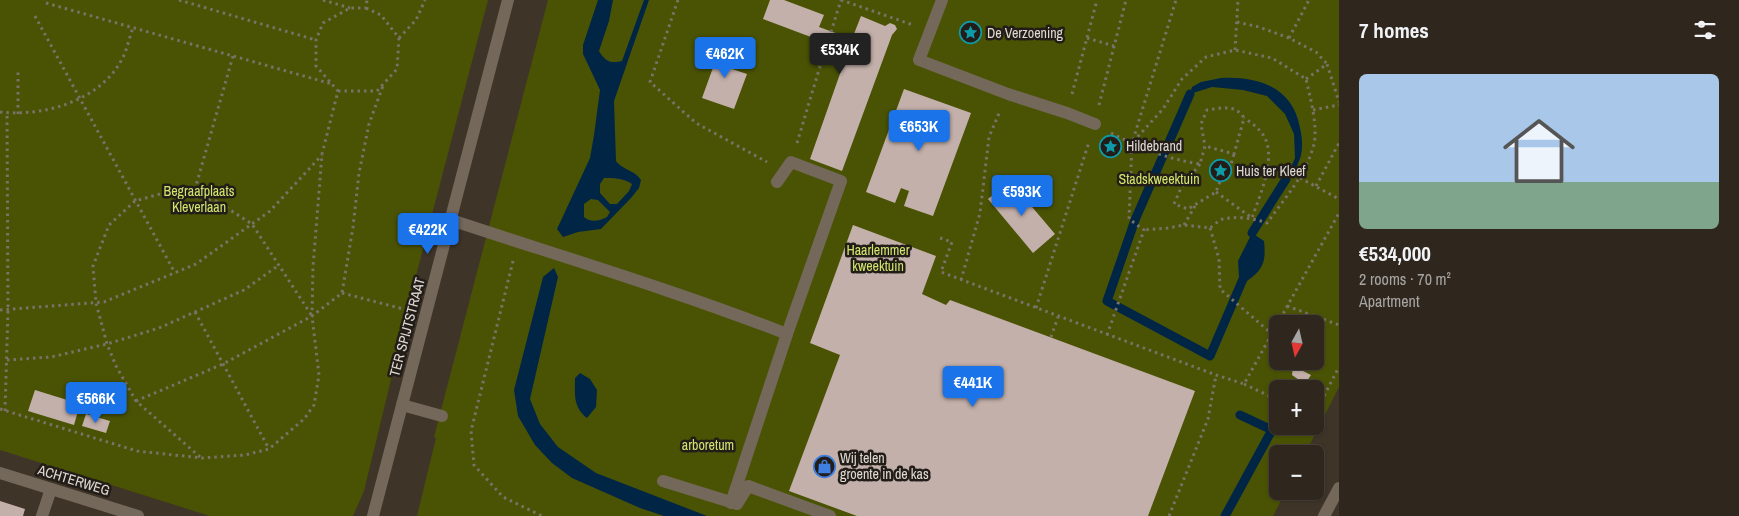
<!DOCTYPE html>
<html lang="en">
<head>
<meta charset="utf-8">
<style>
  :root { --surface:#2f271e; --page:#3b332b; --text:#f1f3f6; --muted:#a7a5a4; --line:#4a443c; --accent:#1a73e8 }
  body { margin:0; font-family:"Archivo Narrow",sans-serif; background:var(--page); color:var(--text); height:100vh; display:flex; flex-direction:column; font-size:19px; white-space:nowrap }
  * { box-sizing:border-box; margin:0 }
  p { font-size:16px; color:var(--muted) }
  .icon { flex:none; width:28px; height:28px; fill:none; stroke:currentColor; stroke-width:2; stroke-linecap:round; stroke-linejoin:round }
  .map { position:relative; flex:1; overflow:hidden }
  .sheet { display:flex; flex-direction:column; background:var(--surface); width:400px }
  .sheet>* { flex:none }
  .needle { width:32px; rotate:188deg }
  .fabs { position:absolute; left:1269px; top:315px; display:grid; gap:10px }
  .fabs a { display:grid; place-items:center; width:55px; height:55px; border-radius:8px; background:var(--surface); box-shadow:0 1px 4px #0004,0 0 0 1px var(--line); font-size:25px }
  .price { position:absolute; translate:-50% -42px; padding:0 11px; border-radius:5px; background:var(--accent); color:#fff; font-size:16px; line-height:32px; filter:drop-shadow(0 1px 2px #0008) }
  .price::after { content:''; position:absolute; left:50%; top:30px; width:15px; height:11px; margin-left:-8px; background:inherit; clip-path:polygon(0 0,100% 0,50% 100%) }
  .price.active { background:#222; color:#fff }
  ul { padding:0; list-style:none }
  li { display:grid; align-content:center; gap:10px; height:265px; padding:0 20px }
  li span { display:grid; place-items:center; height:155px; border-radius:8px; color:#555 }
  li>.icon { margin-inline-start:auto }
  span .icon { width:90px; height:90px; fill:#fffc; stroke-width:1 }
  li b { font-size:21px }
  h2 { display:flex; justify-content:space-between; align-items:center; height:60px; padding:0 20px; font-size:21px }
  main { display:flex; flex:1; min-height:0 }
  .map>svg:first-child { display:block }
  .green { fill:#4a5304; fill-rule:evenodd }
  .water { fill:#012645; fill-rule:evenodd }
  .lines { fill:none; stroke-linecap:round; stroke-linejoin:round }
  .stream { stroke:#012645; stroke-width:9 }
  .building { fill:#c4b0ab }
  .path { stroke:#7a7167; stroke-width:3; stroke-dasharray:2.5 4; stroke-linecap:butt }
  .minor { stroke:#74685b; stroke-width:12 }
  .labels { text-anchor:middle; stroke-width:5; stroke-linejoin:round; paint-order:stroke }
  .poi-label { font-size:14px; fill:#e1dad3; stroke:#221d18; text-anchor:start }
  .park-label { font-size:14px; fill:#d3e66c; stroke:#221d18 }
  .street-label { font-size:14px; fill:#e1dad3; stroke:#221d18 }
</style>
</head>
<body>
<main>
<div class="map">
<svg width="1339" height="516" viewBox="0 0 1339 516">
  <rect width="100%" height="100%" fill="#3f3428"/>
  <g class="green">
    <polygon points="0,0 488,0 417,272 364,491 353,516 210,516 0,450"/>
    <path d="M548,0H1339V387L1305,454H1278V491H1286L1273,516H417L436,438L434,437ZM1278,324H1315V361H1278ZM1278,389H1315V426H1278Z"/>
  </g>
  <g class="water">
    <path d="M598,0H613L609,21L599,51C605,61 610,64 622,61L644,0H649L614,101L616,161C622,170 635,170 641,180L639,188L631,198L601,229L578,232L563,237L557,229L590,158L594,135L600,90L583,54V45ZM604,178C614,178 623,178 632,184L629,191L617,204H610L600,193V184ZM591,199L598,200L610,212L607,217C599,221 591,223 584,217V204Z"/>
    <path d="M1221,78C1258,76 1293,87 1300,128C1302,137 1303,146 1301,155C1299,164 1293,172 1289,180L1286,179L1295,158L1294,134L1285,114L1267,96L1243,90L1212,87L1190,94L1192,87L1201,82Z"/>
    <path d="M1252,233L1264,241C1266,261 1264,269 1247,281L1239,277L1238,261Z"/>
    <polygon points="554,268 558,277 530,399 540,424 558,447 596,473 707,516 664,516 640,508 572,478 552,463 535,445 518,416 514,390 543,277"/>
    <path d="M580,373L590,379L597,390L596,407L587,418C573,407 575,395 575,378Z"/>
  </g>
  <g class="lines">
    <g class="stream">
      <polyline points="1190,94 1135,220 1107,301 1210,356 1243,279"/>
      <polyline points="1252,233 1286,179"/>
      <polyline points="1225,516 1272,430 1240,415"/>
    </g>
  </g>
  <g class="building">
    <polygon points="770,0 784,0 824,15 819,27 852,39 861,16 885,26 890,23 895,25 897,29 892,35 842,171 810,159 848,51 763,19"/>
    <polygon points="723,40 737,45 729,68 747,74 734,109 702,98"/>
    <polygon points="904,89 971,113 933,216 904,206 909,191 901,188 895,203 866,192"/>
    <polygon points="1010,181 1055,234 1033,253 988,199"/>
    <polygon points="853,225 936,256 922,294 946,305 950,300 1195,391 1148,516 857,516 789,491 840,355 810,343"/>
    <polygon points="1293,366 1311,375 1305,384 1292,375"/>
    <polygon points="35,390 80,404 74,425 28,411"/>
    <polygon points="86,414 110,421 106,433 82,426"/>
    <polygon points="0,501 25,509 23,516 0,516"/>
  </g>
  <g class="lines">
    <g class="path">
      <polyline points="179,0 316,40"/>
      <polyline points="323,0 350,8"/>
      <polyline points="678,0 650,82 696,123 767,162"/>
      <polyline points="841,0 913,25"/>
      <polyline points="46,3 332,84"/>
      <polyline points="35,16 175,273"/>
      <polyline points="1237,22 1259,27 1289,38 1316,52 1327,64"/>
      <polyline points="831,32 841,0"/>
      <polyline points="399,38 416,20 425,0"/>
      <polyline points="1087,38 1114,46"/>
      <polyline points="1289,38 1309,0"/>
      <polyline points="1235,50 1238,0"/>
      <polyline points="1306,79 1327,64 1339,102"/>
      <polyline points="338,91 377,91 397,69 399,38 381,15 366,8"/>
      <polyline points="1072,94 1097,0"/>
      <polyline points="1099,105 1126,0"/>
      <polyline points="1313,110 1339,105"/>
      <path d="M0,112C43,117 99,101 121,61C127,51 129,38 133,28"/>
      <polyline points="18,114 18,71"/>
      <path d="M1111,133C1140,148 1167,159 1200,164L1205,146L1201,124L1207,110C1221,108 1236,104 1244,118L1234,154L1205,146"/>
      <polyline points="1133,140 1176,0"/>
      <polyline points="797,143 827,43"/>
      <polyline points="1200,164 1181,188 1174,204 1188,209 1216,192 1223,174 1229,171 1234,154"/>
      <polyline points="1300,178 1339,199"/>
      <polyline points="1316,186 1339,143"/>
      <path d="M1216,192L1252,218C1260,194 1280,152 1260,131C1256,126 1250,122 1244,118"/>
      <polyline points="193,196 233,56"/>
      <polyline points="1184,225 1195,206"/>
      <polyline points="1210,228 1219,259 1220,289 1272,334"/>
      <polyline points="940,238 952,242 941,272 1216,375 1244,384 1339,213"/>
      <polyline points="513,261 471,431 474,465 503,497 542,516"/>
      <polyline points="961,280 980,213 989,137 1000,111"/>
      <polyline points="342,293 407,310"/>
      <polyline points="1287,306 1339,325"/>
      <polyline points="1036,308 1089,142"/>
      <polyline points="0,310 104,302 196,264 270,211 322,155"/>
      <polyline points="195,312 269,449"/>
      <path d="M1107,335L1144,230L1129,219L1132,143L1163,109L1182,79L1206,57L1235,50L1272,58L1306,79C1310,97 1318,125 1314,144C1306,175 1285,198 1267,223C1253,218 1237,216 1223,219C1219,220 1214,225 1210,228L1184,225L1168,228L1144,230"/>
      <polyline points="1051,337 1058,317"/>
      <polyline points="7,360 51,357 107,344 159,328 244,290 279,265"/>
      <polyline points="1244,384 1278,400"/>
      <polyline points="136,401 223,364 312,316 342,293 353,227 359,173 369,124 384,83"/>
      <polyline points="0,409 137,451 202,458 245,455 269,449 304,419 314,405 319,375 312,316 313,267 322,154 338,91 316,66 316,40 323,23 350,8 366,8 367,0"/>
      <polyline points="5,411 8,310 7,113"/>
      <polyline points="1315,413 1339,367"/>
      <polyline points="200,457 136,401 116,366 107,344 96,303 93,266 109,225 135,201 167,192 216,201 252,224 312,316"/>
      <polyline points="1169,516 1208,419 1216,375"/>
    </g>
    <g class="minor">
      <polyline points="942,0 919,60 1008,94 1067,113 1095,124"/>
      <path d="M451,220C563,257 677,291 787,334L841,181L791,162L777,182"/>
      <polyline points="402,405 442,416"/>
      <polyline points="0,473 138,516"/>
      <polyline points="663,481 737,504 748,486 830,516"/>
      <polyline points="731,503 787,334"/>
      <polyline points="42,516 51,489"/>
      <polyline points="373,516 508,0"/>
      <polyline points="1324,516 1339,488"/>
    </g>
  </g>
  <defs>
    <symbol id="sight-ring" viewBox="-11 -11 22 22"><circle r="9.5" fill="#221d18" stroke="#0f9aa8" stroke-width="1.5"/><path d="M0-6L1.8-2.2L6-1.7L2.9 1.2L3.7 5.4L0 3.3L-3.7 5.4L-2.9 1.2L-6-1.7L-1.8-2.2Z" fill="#0f9aa8"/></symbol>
    <symbol id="shop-ring" viewBox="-11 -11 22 22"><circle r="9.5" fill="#221d18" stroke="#3f7fe0" stroke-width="1.5"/><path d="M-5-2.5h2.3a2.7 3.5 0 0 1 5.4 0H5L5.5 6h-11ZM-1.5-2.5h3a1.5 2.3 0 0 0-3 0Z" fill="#3f7fe0"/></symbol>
  </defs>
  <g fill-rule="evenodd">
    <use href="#sight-ring" x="958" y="20" width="25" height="25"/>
    <use href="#sight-ring" x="1098" y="134" width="25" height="25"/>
    <use href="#sight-ring" x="1208" y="158" width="25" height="25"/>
    <use href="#shop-ring" x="812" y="454" width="25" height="25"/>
  </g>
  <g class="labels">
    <g class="poi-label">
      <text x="987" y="38">De Verzoening</text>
      <text x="1126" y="151">Hildebrand</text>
      <text x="1236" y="176">Huis ter Kleef</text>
      <text x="840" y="463">Wij telen<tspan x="840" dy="16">groente in de kas</tspan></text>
    </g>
    <g class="park-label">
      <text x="1159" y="184">Stadskweektuin</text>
      <text x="199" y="196">Begraafplaats<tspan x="199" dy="16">Kleverlaan</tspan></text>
      <text x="878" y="255">Haarlemmer<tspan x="878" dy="16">kweektuin</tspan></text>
      <text x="708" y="450">arboretum</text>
    </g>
    <g class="street-label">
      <text transform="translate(407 327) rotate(-75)" y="5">TER SPIJTSTRAAT</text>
      <text transform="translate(74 480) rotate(17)" y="5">ACHTERWEG</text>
    </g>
  </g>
</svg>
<div class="fabs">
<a><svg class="needle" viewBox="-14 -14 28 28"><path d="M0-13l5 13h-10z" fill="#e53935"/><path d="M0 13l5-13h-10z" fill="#a7a5a4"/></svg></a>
<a>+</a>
<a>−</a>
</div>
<b class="price active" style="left:840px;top:75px">€534K</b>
<b class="price" style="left:725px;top:79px">€462K</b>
<b class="price" style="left:919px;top:152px">€653K</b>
<b class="price" style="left:1022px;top:217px">€593K</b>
<b class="price" style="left:428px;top:255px">€422K</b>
<b class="price" style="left:973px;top:408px">€441K</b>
<b class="price" style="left:96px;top:424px">€566K</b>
</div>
<section class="sheet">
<h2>7 homes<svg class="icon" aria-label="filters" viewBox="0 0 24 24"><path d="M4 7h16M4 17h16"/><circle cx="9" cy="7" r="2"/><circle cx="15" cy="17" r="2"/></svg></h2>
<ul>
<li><span style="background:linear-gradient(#a9c7e8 70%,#7fa58c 0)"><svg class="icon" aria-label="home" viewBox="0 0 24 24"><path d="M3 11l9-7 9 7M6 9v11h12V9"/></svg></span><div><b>€534,000</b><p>2 rooms · 70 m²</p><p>Apartment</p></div></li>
</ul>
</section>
</main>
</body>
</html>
